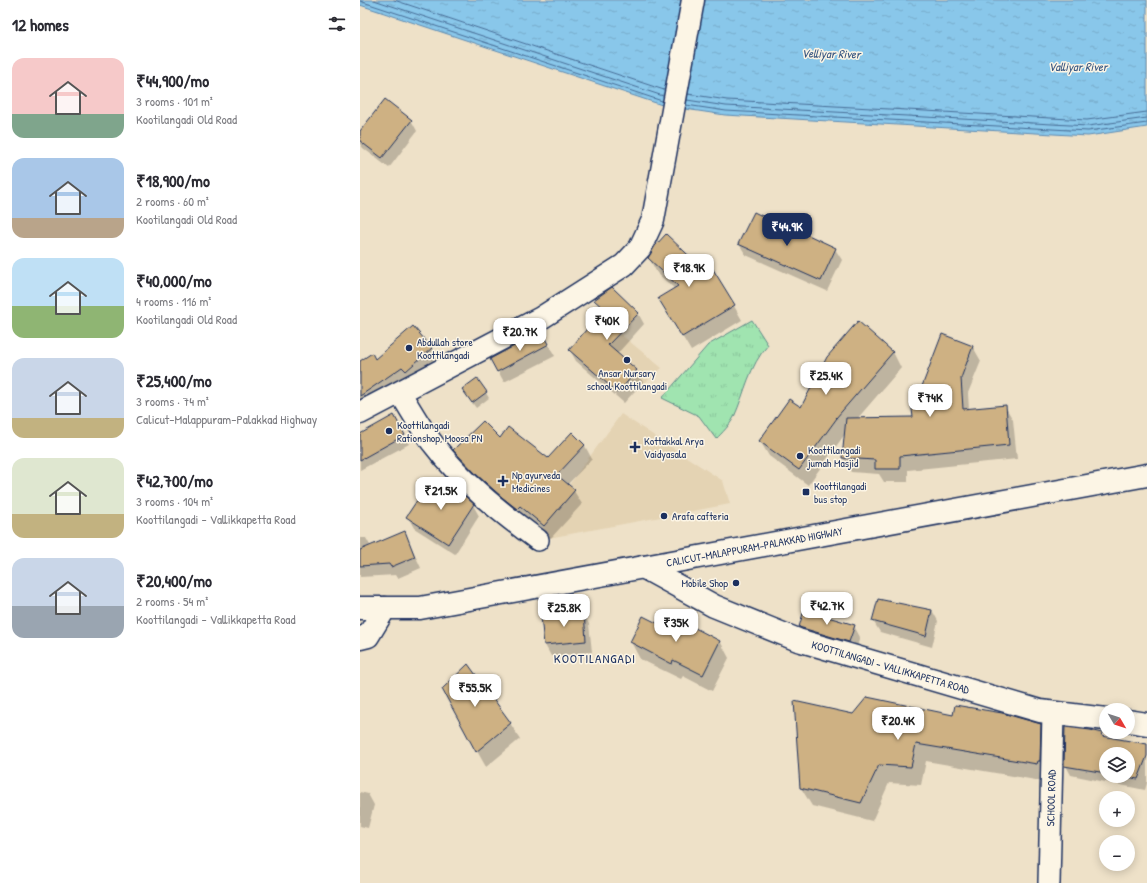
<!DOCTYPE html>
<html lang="en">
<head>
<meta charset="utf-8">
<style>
  :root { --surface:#fff; --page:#f2f2f3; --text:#2b2b33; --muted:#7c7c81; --accent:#1b2f5e }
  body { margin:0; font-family:"Patrick Hand",sans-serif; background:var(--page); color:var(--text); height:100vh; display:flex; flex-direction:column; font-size:15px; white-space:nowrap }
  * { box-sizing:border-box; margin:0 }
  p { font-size:13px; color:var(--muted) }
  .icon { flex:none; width:22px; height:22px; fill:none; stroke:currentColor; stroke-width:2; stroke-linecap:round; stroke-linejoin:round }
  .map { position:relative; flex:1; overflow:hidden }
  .drawer { display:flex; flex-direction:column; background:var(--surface); width:360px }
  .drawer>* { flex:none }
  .needle { width:26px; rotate:129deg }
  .controls { position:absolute; left:739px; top:703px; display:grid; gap:8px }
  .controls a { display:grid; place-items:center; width:36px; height:36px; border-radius:50%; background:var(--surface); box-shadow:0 2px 10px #0003; font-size:20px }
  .price { position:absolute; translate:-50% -34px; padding:0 9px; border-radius:8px; background:#fff; color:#222; font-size:13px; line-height:26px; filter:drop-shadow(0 1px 2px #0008) }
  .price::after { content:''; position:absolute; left:50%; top:24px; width:12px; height:9px; margin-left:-6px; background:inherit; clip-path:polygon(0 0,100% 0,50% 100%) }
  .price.current { background:var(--accent); color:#fff }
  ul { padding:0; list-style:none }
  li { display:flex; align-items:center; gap:12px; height:100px; padding:0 12px }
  li span { display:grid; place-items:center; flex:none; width:112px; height:80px; border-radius:12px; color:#555 }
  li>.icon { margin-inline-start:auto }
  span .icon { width:48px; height:48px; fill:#fffc; stroke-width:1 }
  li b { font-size:17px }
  h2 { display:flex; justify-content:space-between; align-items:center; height:48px; padding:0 12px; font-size:17px }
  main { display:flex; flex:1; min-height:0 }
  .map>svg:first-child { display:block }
  .built { fill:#e4d3b3 }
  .grass { fill:url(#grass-tufts); stroke:#5e8a87 }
  .water { fill:url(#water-ripples); stroke:#5d8ab2 }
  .shadow { fill:#0003; fill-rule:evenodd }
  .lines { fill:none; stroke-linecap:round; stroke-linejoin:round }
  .shore { stroke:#476c96; stroke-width:1 }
  .building { fill:#ceb183; stroke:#1b2f5e }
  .street-casing { stroke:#1b2f5e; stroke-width:24 }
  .secondary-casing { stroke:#1b2f5e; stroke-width:25 }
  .highway-casing { stroke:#1b2f5e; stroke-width:25 }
  .street { stroke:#fcf5e5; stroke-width:21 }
  .secondary { stroke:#fcf5e5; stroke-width:22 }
  .highway { stroke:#fcf5e5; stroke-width:22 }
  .poi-dot { fill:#1b2f5e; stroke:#fcf5e5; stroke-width:1.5 }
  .labels { text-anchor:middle; stroke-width:3; stroke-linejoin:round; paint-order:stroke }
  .poi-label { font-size:11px; fill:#1b2f5e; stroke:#fcf5e5; text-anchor:start }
  .street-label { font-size:11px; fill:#1b2f5e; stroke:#fcf5e5 }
  .water-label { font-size:12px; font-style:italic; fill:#365581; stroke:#fcf5e5 }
  .quarter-label { font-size:13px; letter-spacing:1px; fill:#1b2f5e; stroke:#fcf5e5 }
</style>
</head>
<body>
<main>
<section class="drawer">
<h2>12 homes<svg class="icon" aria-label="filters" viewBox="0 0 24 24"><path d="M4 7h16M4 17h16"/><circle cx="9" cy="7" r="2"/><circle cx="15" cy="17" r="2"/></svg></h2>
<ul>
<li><span style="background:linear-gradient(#f6c9c9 70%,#7fa58c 0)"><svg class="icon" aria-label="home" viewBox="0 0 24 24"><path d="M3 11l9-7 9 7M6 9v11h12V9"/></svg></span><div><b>₹44,900/mo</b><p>3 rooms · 101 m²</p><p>Kootilangadi Old Road</p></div></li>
<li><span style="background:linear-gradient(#a9c7e8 75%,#b9a48a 0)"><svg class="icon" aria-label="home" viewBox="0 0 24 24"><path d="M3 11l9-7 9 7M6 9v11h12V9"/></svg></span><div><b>₹18,900/mo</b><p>2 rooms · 60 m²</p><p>Kootilangadi Old Road</p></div></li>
<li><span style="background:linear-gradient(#bfe0f5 60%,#8fb573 0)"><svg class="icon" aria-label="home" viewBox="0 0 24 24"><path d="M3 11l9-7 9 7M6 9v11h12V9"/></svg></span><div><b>₹40,000/mo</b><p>4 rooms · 116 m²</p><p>Kootilangadi Old Road</p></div></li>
<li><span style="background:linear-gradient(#c9d6e8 75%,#c2b280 0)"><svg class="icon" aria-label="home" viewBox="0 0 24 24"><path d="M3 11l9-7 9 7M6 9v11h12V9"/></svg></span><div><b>₹25,400/mo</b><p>3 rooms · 74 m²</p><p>Calicut-Malappuram-Palakkad Highway</p></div></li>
<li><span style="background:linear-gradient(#dfe7d0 70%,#c2b280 0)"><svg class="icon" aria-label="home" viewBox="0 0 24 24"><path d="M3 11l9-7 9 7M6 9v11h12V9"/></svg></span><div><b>₹42,700/mo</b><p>3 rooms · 104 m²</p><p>Koottilangadi - Vallikkapetta Road</p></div></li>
<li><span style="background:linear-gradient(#c9d6e8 60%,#9aa5b1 0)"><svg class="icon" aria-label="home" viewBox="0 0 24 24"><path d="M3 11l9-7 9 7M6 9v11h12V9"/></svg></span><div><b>₹20,400/mo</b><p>2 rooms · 54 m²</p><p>Koottilangadi - Vallikkapetta Road</p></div></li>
</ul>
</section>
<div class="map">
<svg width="787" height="883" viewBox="0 0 787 883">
  <defs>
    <pattern id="grass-tufts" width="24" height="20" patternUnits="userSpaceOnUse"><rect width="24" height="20" fill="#a0e4b0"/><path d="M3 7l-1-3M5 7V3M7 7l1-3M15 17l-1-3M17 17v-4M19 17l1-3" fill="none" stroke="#89c49a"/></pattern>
    <pattern id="water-ripples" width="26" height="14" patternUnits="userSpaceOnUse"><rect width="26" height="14" fill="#89c7ea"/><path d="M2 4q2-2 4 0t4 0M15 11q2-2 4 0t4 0" fill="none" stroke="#76abcb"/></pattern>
  </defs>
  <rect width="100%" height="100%" fill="#eee1c8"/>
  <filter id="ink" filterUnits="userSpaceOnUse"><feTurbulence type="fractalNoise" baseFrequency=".025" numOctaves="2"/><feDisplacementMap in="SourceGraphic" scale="8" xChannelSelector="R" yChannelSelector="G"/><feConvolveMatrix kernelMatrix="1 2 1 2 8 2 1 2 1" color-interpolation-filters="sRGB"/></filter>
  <g filter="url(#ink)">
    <g class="built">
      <polygon points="253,328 302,368 277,390 233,353"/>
      <polygon points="261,414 363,481 370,504 178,540 193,507"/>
    </g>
    <path class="grass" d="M392,320L408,345C389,366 385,393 374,417C370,425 362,433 356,439L339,416L302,398L348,345Z"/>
    <polygon class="water" points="0,0 787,0 787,127 728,136 365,115 305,106 0,5"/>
    <g class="shadow">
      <polygon points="51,120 57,131 29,168 3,148 0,144 0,133"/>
      <polygon points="443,237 475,249 482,260 467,291 386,255 379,244"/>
      <polygon points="289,258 374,306 382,320 331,351 300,299 315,289 297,273"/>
      <polygon points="236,300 278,313 284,324 257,354 276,371 283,382 264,403 216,361 210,350 243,312"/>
      <polygon points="498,322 533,352 541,368 497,419 554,418 556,402 583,335 613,347 621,361 608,393 609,410 645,406 653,420 657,459 548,470 548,482 524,482 519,474 491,472 483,458 485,434 448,485 409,456 400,441 442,409"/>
      <polygon points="53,327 72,348 78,359 52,382 0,411 0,362 15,360"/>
      <polygon points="188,344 195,356 144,382 138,371"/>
      <polygon points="126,393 129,398 116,408 106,394"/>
      <polygon points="33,417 49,444 0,470 0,436"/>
      <polygon points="212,434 225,446 232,459 207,485 214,491 222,504 191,538 168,518 165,521 102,463 95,450 140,440 188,459"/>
      <polygon points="90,495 113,505 119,516 95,554 54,528 48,517"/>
      <polygon points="45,533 61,568 38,578 36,575 0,577 0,538 6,538 11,547"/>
      <polygon points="572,610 578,621 572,647 520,632 513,621"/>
      <polygon points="223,613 229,624 232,652 191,656 185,645"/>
      <polygon points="283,617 305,628 360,641 369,658 352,691 323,676 321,679 280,659 271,642"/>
      <path d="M494,626L500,637L495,652L446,638L440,627ZM447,628L494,643V644L447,630Z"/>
      <polygon points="494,715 680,725 691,743 687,782 566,761 561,785 529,783 512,821 452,806 441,788"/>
      <polygon points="150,723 160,739 126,767 117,751"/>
      <path d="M742,734L745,738L787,745V783L785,790L711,775L705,764ZM746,754H768V776H746Z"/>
      <polygon points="0,792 8,794 14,805 8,828 0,826"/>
    </g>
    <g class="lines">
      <g class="shore">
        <polyline points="14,0 303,96"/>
        <polyline points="34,0 304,90"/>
        <polyline points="0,1 302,101"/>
        <polyline points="328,94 367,100 727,120 787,112"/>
        <polyline points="327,100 366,106 728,126 787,118"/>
        <polyline points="326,105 366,111 728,131 787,123"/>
      </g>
    </g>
    <g class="building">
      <polygon points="25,99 52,120 22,158 0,141 0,131"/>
      <polygon points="394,212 443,236 444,233 476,248 461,281 378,244"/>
      <polygon points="306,234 344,270 351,266 375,305 322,337 298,298 318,286 288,258 295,246"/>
      <polygon points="252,287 279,313 248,345 277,370 258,393 209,350 244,309 234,300"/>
      <polygon points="498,321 533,352 476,418 477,418 439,470 399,441 429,399 441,407 467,357"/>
      <polygon points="53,326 72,348 46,371 42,367 0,396 0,361 12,353 15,359"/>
      <polygon points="182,331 189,344 137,372 130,359"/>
      <polygon points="582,334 613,346 601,378 603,409 646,405 649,445 540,456 540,469 515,469 515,460 482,458 486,418 553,417 551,402 556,402"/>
      <polygon points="117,378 127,392 112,403 102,389"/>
      <polygon points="34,415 45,435 0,460 0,434"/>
      <polygon points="123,421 140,438 148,427 188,458 212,432 225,445 197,475 215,490 184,526 160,506 157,509 143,498 117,475 93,450"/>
      <polygon points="70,481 90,493 95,487 114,504 88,544 46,517"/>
      <polygon points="45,531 55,557 31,567 29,564 0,566 0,550"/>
      <polygon points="518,599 572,610 566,636 512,621"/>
      <polygon points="444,610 495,625 489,642 439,627"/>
      <polygon points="224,612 226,641 184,645 181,616"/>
      <polygon points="310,615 360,641 343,675 313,660 312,664 270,642 283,616 305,627"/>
      <polygon points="108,664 151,723 116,752 82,689"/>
      <polygon points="507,697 593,715 595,705 642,713 681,724 680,761 678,761 677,764 556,744 551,767 519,765 501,803 440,788 434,701 493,714"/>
      <polygon points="705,727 730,730 743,733 742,736 787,744 787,756 778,779 761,776 768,776 768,754 746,754 746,773 704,766"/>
    </g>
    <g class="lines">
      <defs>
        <g id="street">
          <path d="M40,393C51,410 61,429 74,445C102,482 140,512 178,540"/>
          <path id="s1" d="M689,883L693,713"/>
        </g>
        <g id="secondary">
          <polyline points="0,413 181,318 264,265 280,248 293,220 333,0"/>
          <path id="s2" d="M283,567L354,606L438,640L680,711L746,719"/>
          <polyline points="0,638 8,636 25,608"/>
          <polyline points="768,721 787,724"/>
        </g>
        <g id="highway">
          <path id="s3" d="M0,608H60L787,475"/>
        </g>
      </defs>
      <use href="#street" class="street-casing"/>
      <use href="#secondary" class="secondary-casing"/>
      <use href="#highway" class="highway-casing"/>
      <use href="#street" class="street"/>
      <use href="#secondary" class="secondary"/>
      <use href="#highway" class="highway"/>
    </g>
  </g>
  <g class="poi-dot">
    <circle cx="49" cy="348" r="4"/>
    <circle cx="267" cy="360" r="4"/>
    <circle cx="29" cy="431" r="4"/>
    <path d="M273 441h4v4h4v4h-4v4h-4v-4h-4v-4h4z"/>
    <circle cx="440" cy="456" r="4"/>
    <path d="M141 475h4v4h4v4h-4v4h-4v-4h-4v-4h4z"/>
    <rect x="442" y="488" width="8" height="8" rx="2"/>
    <circle cx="304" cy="516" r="4"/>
    <circle cx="376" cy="583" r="4"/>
  </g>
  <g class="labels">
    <g class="poi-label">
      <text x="57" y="346">Abdullah store<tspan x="57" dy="13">Koottilangadi</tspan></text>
      <text x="267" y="377" text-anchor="middle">Ansar Nursary<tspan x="267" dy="13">school Koottilangadi</tspan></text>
      <text x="37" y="429">Koottilangadi<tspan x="37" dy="13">Rationshop, Moosa PN</tspan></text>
      <text x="284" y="445">Kottakkal Arya<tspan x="284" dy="13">Vaidyasala</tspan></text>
      <text x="448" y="454">Koottilangadi<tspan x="448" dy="13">jumah Masjid</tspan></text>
      <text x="152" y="479">Np ayurveda<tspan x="152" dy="13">Medicines</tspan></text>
      <text x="454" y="490">Koottilangadi<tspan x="454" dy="13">bus stop</tspan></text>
      <text x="312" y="520">Arafa cafteria</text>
      <text x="368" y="587" text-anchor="end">Mobile Shop</text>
    </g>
    <g class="street-label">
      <text dy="4" stroke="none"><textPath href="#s3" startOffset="400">CALICUT-MALAPPURAM-PALAKKAD HIGHWAY</textPath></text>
      <text dy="4" stroke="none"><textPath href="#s2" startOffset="268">KOOTTILANGADI - VALLIKKAPETTA ROAD</textPath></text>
      <text dy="4" stroke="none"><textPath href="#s1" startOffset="85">SCHOOL ROAD</textPath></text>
    </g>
    <g class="water-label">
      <text transform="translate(471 54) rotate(1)" y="4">Velliyar River</text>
      <text x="718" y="71">Valliyar River</text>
    </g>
    <g class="quarter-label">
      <text x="235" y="663">KOOTILANGADI</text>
    </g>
  </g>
</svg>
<div class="controls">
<a><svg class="needle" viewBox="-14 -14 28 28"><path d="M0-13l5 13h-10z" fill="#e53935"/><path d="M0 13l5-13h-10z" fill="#7c7c81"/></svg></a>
<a><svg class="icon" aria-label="layers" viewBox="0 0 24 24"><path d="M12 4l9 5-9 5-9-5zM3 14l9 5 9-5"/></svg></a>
<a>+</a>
<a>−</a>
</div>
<b class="price current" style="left:427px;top:247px">₹44.9K</b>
<b class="price" style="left:329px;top:288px">₹18.9K</b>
<b class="price" style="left:247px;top:341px">₹40K</b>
<b class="price" style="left:160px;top:352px">₹20.7K</b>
<b class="price" style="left:466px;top:396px">₹25.4K</b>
<b class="price" style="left:570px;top:418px">₹74K</b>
<b class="price" style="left:81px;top:511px">₹21.5K</b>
<b class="price" style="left:467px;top:626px">₹42.7K</b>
<b class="price" style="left:204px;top:628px">₹25.8K</b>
<b class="price" style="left:316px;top:643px">₹35K</b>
<b class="price" style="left:115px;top:708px">₹55.5K</b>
<b class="price" style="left:538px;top:741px">₹20.4K</b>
</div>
</main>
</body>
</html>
